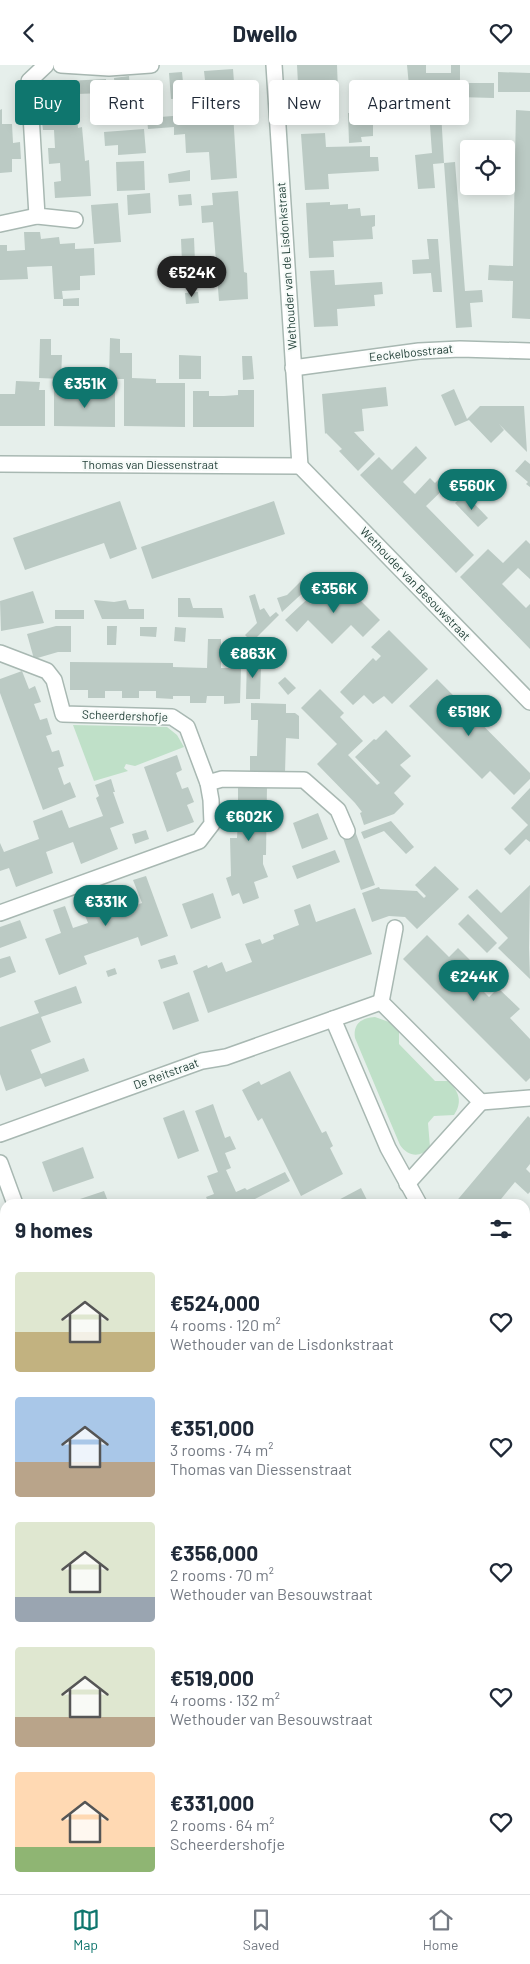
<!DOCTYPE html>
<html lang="en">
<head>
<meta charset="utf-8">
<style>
  :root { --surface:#fff; --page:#f2f2f3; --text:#1f2937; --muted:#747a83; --line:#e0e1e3; --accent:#0f766e }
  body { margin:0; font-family:Barlow,sans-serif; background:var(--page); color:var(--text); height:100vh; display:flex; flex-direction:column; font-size:19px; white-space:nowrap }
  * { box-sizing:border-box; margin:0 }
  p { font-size:16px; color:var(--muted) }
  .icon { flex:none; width:28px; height:28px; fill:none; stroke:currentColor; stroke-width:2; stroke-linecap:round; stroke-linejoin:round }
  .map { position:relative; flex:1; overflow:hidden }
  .sheet { position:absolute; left:0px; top:1134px; width:530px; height:696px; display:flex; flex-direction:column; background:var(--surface); border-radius:15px 15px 0 0; box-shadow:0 2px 12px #0003 }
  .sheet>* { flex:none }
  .banner { position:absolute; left:15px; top:15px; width:500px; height:45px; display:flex; gap:10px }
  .fabs { position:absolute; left:460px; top:75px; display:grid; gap:10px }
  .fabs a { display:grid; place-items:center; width:55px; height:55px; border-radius:5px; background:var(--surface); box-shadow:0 2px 12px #0003; font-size:25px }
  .price { position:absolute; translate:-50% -42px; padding:0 11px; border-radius:18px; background:var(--accent); color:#fff; font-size:16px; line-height:32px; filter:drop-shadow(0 1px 2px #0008) }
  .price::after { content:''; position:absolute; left:50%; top:30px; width:15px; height:11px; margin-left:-8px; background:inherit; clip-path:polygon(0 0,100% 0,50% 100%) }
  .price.selected { background:#222; color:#fff }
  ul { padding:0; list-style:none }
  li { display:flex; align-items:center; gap:15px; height:125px; padding:0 15px }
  li span { display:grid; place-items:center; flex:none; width:140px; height:100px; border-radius:5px; color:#555 }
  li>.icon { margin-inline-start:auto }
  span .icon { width:60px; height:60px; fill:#fffc; stroke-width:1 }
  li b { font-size:21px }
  h2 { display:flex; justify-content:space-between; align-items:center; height:60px; padding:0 15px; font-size:21px }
  .tag { padding:0 18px; border-radius:5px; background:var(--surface); box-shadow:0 2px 12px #0003; font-size:18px; line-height:45px }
  .tag.selected { background:var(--accent); color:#fff }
  header { display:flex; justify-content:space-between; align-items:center; height:65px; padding:0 15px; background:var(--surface); font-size:22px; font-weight:700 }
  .tabs { display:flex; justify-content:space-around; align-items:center; height:70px; border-top:1px solid var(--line); background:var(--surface); font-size:14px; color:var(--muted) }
  .tabs a { display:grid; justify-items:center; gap:2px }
  .tabs .selected { color:var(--accent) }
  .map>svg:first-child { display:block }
  .green { fill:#bfe0c8 }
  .building { fill:#bbcac4 }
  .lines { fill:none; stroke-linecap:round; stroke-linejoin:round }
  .minor-casing { stroke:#a8b8b2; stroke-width:18 }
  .minor { stroke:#fff; stroke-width:15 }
  .labels { text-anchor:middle; stroke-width:4.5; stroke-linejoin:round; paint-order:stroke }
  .street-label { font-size:12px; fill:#24423a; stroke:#f7fbf9 }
</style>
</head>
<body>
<header><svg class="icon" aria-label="back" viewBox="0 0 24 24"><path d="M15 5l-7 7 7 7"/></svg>Dwello<svg class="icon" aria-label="heart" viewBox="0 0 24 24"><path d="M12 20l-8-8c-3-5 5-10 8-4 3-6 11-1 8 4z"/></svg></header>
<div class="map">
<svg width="530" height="1829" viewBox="0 0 530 1829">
  <rect width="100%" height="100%" fill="#e6efeb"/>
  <g class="green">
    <polygon points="73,660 167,662 177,670 184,682 135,701 126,699 124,703 128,706 94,716"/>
    <path d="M375,952L389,957L399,966V979L435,1016H448C459,1026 463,1037 454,1050L434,1051L428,1058L430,1082C421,1093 408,1092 400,1080L355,973C353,958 362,953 375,952Z"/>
  </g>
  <g class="building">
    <polygon points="297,0 337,0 338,26 334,26 336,54 300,57"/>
    <polygon points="407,0 426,0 426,8 451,8 451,0 460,0 460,18 494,18 494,33 458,32 459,46 441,47 444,98 433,99 435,123 418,124 415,90 432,88 427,19 409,21"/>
    <polygon points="233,4 235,30 232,31 237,113 211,115 209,87 186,88 185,69 174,70 174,62 148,64 147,53 186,50 187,60 208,59 206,32 171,34 169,8 182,7 183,17 205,15 204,6"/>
    <polygon points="498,7 530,8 530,27 498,27"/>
    <polygon points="129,11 130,25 136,25 136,37 116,38 114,13"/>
    <polygon points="106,14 106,28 76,29 78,63 82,62 85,96 89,95 91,131 55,133 54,117 61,116 60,98 49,99 48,83 55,83 54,65 43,65 41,49 48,49 47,30 67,29 66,16"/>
    <polygon points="427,36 428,52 413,53 412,37"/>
    <polygon points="2,44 2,59 12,59 13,78 20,77 21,94 12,94 12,107 0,108 0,45"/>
    <polygon points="516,45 530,46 530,254 512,253 513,216 488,215 489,200 513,201"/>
    <polygon points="381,46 382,57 373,59 373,71 361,72 362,77 349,78 348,48"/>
    <polygon points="144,64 146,88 118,90 118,80 105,81 104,67"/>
    <polygon points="325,68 326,82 370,81 370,92 378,92 379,106 328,109 329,124 305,125 301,69"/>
    <polygon points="144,96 145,125 117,126 116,97"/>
    <polygon points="455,97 465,226 482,225 483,237 470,238 472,262 456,263 444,98"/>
    <polygon points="190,105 190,116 169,118 168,109"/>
    <polygon points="238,126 244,207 247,208 248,234 219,236 213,157 202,158 201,141 213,140 212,128"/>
    <polygon points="150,128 151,148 128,150 127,130"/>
    <polygon points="191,129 192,140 179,141 178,130"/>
    <polygon points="330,137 330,140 348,139 348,144 360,143 361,151 375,150 375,161 372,162 373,174 333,176 334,192 309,193 306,138"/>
    <polygon points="118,138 121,177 94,179 91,140"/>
    <polygon points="24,167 40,167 41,174 59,172 60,179 75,178 75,184 94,183 95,210 80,211 80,225 62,226 63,234 79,233 79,241 63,241 63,234 54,234 52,201 27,202 28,214 0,215 0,180 7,180 7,186 25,185"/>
    <polygon points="194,173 195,197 182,198 181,174"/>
    <polygon points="427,174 438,174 442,227 433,227 431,208 413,209 412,195 429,194"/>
    <polygon points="334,205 335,220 382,217 383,229 374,230 375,241 337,244 338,261 314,262 310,206"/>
    <polygon points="198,227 199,238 186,239 185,228"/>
    <polygon points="110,273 120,274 120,288 132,288 132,313 156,314 156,318 185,318 185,362 124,361 124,314 109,314"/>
    <polygon points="40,274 51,274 51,290 62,290 61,314 39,313"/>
    <polygon points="179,290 201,291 201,314 179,314"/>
    <polygon points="242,291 252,291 254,314 243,315"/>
    <polygon points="16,316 40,317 39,325 45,325 45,361 0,361 0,329 15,329"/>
    <polygon points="386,322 388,341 362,344 364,366 354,367 375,389 358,406 339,386 342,384 326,368 325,369 322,329"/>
    <polygon points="54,324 70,324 70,330 100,329 100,324 115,324 115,362 54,361"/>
    <polygon points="454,324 467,354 480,341 524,341 527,387 499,359 504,365 491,378 469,355 455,361 441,330"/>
    <polygon points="238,325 254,325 254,362 193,362 193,326 209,326 209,331 224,331 238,330"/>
    <polygon points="416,381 427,393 403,417 415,429 430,413 435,418 444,409 451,417 426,441 474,490 456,508 360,410 379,392 392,405"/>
    <polygon points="525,395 530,399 530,422 526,419 528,417 515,406"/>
    <polygon points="465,429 488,453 478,462 455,438"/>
    <polygon points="120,436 137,484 110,494 104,478 25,505 13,473"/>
    <polygon points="274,436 285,469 152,514 141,482"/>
    <polygon points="526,475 530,479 530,514 518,503 502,519 526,543 530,539 530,584 460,512 488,484 503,498"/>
    <polygon points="301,516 308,523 282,547 277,533 287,530"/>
    <polygon points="341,516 380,555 363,572 351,560 332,579 308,555 297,567 285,555 317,525 324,532"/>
    <polygon points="33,526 44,558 1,566 0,536"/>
    <polygon points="255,529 260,545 264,543 270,552 276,547 279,550 252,577 245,570 257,558 249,531"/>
    <polygon points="178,533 190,533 193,543 222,543 224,553 178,552"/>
    <polygon points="94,535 114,537 126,535 129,544 144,544 144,554 102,554"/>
    <rect x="55" y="545" width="29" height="9"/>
    <polygon points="56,561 71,561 71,587 58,587 34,594 27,569"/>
    <polygon points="107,561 117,561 116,580 107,580"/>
    <polygon points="140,562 157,562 156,572 140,571"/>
    <polygon points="175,562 186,563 185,577 174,576"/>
    <polygon points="389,565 428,604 392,639 384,631 373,639 364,630 353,640 340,627 373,593 376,596 381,591 371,582"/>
    <polygon points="208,574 221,574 221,603 241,603 240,638 224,639 224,631 207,631 206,638 190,638 190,631 173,631 173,634 156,633 156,626 139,626 139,633 122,633 122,626 105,626 105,633 88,633 88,625 70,625 70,597 173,598 173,602 207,603"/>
    <polygon points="247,590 249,590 261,601 260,634 246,634"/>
    <polygon points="22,606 29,624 35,621 41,637 34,639 40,655 47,653 52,669 46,671 52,687 59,685 64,701 58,703 64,720 70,717 76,732 43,745 0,628 0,614"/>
    <polygon points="285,612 296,623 288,630 278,618"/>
    <polygon points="437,614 530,708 530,714 514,730 490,706 482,714 409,641"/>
    <polygon points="320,624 344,648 340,652 363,676 348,690 377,720 380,718 355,692 374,674 376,675 386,665 411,691 400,700 411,711 394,728 404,739 394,749 364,760 360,748 362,747 355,738 317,699 337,679 301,643"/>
    <polygon points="251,638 286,639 286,648 295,648 299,651 299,674 286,673 285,708 250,708 250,691 257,691 258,655 251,655"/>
    <polygon points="177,690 182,705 176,708 182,724 188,722 194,737 187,740 194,757 167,767 144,702"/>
    <polygon points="111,714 115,727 113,727 124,758 110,763 118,784 81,799 73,777 46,787 53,808 16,822 9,803 0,806 0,778 4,787 39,774 33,756 62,745 69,763 103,751 96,733 99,731 95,720"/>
    <polygon points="238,720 267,721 266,790 263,790 263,799 268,812 254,817 259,833 243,839 239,828 232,831 226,813 231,811 230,773 237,773 238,755 231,755 231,739 238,739"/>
    <polygon points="530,723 530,777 526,774 510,790 504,784 528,760 511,743"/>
    <polygon points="318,748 328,774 302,784 293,758"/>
    <polygon points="391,756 414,782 406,789 384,766 364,774 361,767"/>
    <polygon points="146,765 149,774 135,779 132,769"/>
    <polygon points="355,766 375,820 361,825 342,770"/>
    <polygon points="335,785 340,797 297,814 292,801"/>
    <polygon points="435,801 459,824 417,864 405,852 389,851 372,857 362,828 379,822 380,824 417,826 424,833 426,831 415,820"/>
    <polygon points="146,811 168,871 141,881 138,872 84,891 87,899 59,910 45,874 61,868 53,845 65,841 73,863 88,858 79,835 92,830 100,853 115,848 106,825 119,820 127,843 142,838 133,815"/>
    <polygon points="530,820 529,883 530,914 498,883 508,873 468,832 477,824 501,848"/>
    <polygon points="213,828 221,853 191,864 182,839"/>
    <polygon points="310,839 316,857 355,843 372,889 208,948 193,906 207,900 208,903 222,897 226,907 252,897 245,879 260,874 262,879 274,874 273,870 299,860 294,845"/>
    <polygon points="468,849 497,878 487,888 458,859"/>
    <polygon points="20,855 27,873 0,883 0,862"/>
    <polygon points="427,870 449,892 458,883 478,903 469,912 489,932 498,923 520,944 510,953 530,974 530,1013 526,1017 403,894"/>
    <polygon points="175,890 178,899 161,904 158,895"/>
    <polygon points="10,891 16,907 0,913 0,894"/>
    <polygon points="115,903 117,909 108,912 106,906"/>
    <polygon points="76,921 82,938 41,952 51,977 31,985 41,1009 84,993 89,1006 45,1022 41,1013 6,1026 0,1009 0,962 39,948 34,936"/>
    <polygon points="189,927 199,956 173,965 163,937"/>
    <polygon points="290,1006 322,1068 326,1066 333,1081 330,1083 343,1109 301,1131 262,1053 258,1056 242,1025 259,1016 261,1020"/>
    <polygon points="213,1039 225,1073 230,1071 236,1084 225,1088 231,1103 226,1105 236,1127 245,1123 247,1125 285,1107 290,1116 245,1139 209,1139 206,1132 214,1129 207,1111 218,1107 195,1046"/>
    <polygon points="184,1045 199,1086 178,1094 163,1053"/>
    <polygon points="528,1051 530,1053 530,1099 526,1104 530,1108 530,1127 528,1129 515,1117 497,1139 454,1139"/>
    <polygon points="83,1082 94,1113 53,1127 42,1097"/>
    <polygon points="361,1123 369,1139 331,1139"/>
    <polygon points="104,1126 109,1139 68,1139 68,1138"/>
    <polygon points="530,1174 530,1193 525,1199 525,1180"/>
    <polygon points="530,1196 530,1218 525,1223 525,1202"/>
    <polygon points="0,1251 5,1264 5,1273 0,1275"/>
    <polygon points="5,1293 5,1325 0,1327 0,1295"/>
    <polygon points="525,1322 530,1328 530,1403 525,1410"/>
    <rect x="525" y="1538" width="5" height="45"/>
    <polygon points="5,1598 5,1615 0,1619 0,1602"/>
    <polygon points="525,1642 530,1642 530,1674 525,1673"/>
    <polygon points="3,1696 5,1699 5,1767 0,1759 0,1697"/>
    <polygon points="525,1750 530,1751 530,1807 525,1807"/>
    <polygon points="98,1825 147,1825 150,1829 100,1829"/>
    <polygon points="251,1825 287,1825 289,1829 252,1829"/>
  </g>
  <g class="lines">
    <defs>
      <g id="minor">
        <polyline points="46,0 29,16 37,151 75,155"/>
        <polyline points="61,0 109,3 151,0"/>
        <polyline points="274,0 300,401"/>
        <polyline points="0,159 37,151"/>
        <polyline points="293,303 419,286 460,284 530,286"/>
        <polyline points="0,399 300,401"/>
        <polyline points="300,401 530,637"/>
        <polyline points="0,588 47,606 54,615 63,649 172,652 187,662 208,718 211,735 212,759 199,776 0,848"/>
        <polyline points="208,718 222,714 304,715 338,745 347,766"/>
        <polyline points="381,937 395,863"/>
        <polyline points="333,954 388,1083 419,1139"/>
        <polyline points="481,1037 530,1033"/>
        <polyline points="0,1069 202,996 226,992 381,937 481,1037 407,1119"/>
        <polyline points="0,1098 15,1139"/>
        <polyline points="525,1266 530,1271"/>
        <polyline points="525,1481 530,1478"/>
        <polyline points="525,1713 530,1713"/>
        <polyline points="0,1804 5,1801"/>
      </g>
    </defs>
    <use href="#minor" class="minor-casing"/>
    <use href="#minor" class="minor"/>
  </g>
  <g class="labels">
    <g class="street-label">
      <text transform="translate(287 201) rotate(-94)" y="4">Wethouder van de Lisdonkstraat</text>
      <text transform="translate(411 288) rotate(-6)" y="4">Eeckelbosstraat</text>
      <text x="150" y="404">Thomas van Diessenstraat</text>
      <text transform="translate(415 519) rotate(46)" y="4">Wethouder van Besouwstraat</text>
      <text transform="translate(125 651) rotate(2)" y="4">Scheerdershofje</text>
      <text transform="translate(166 1009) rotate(-20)" y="4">De Reitstraat</text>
    </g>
  </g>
</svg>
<div class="fabs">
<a><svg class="icon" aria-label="locate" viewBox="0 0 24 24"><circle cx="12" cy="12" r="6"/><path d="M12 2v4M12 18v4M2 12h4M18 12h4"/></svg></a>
</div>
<b class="price selected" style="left:192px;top:233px">€524K</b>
<b class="price" style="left:85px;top:344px">€351K</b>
<b class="price" style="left:472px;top:446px">€560K</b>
<b class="price" style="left:334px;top:549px">€356K</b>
<b class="price" style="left:253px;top:614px">€863K</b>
<b class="price" style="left:469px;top:672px">€519K</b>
<b class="price" style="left:249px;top:777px">€602K</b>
<b class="price" style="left:106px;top:862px">€331K</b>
<b class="price" style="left:474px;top:937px">€244K</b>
<div class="banner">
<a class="tag selected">Buy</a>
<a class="tag">Rent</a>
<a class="tag">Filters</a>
<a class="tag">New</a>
<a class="tag">Apartment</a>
</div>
<section class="sheet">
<h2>9 homes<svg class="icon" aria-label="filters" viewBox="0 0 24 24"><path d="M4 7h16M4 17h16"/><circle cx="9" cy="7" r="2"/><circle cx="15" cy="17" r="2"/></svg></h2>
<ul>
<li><span style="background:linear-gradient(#dfe7d0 60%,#c2b280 0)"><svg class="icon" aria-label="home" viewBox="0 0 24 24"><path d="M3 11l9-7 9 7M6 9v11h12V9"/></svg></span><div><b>€524,000</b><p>4 rooms · 120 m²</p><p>Wethouder van de Lisdonkstraat</p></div><svg class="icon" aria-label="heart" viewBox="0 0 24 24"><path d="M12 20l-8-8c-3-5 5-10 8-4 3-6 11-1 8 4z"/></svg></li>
<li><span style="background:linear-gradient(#a9c7e8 65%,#b9a48a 0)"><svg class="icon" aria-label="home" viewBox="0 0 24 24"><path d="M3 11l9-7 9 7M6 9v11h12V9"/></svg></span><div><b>€351,000</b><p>3 rooms · 74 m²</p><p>Thomas van Diessenstraat</p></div><svg class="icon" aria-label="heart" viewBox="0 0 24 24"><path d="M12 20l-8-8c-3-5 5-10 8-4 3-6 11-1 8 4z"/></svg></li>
<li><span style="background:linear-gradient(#dfe7d0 75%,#9aa5b1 0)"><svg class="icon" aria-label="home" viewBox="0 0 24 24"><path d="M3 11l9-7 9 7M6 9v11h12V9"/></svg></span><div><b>€356,000</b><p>2 rooms · 70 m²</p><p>Wethouder van Besouwstraat</p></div><svg class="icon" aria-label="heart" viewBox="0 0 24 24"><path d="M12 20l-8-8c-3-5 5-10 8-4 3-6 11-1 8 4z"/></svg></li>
<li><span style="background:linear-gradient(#dfe7d0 70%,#b9a48a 0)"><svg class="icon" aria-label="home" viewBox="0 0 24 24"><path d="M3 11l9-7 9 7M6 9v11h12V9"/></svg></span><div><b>€519,000</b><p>4 rooms · 132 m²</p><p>Wethouder van Besouwstraat</p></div><svg class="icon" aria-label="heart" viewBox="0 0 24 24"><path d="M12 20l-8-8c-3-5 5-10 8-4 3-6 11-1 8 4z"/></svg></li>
<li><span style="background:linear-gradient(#ffd9b3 75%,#8fb573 0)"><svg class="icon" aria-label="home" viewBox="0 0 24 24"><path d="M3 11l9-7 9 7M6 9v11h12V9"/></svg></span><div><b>€331,000</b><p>2 rooms · 64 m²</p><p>Scheerdershofje</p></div><svg class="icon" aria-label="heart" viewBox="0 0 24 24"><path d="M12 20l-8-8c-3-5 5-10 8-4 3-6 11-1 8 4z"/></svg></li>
</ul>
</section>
</div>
<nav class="tabs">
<a class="selected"><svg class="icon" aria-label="map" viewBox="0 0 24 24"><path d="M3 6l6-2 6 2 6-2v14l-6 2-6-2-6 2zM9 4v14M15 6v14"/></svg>Map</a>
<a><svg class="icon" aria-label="saved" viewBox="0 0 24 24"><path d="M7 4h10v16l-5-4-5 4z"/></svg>Saved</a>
<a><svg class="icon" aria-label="home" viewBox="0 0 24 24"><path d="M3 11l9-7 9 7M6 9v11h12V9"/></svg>Home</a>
</nav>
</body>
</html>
